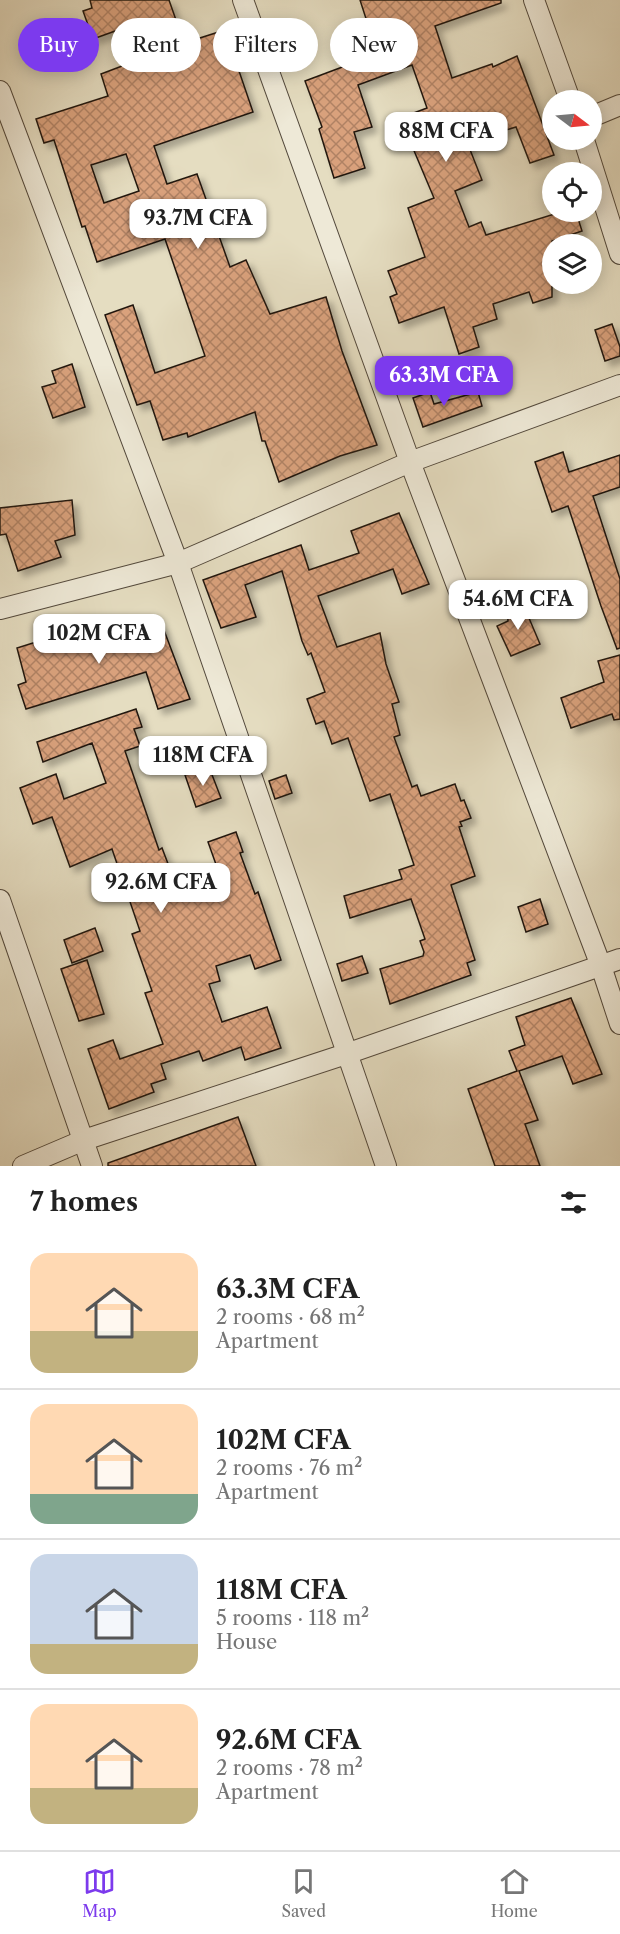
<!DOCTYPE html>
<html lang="en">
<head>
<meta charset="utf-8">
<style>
  :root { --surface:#fff; --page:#f2f2f2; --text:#222; --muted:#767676; --line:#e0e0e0; --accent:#7c3aed }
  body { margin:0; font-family:"Libre Caslon Text",serif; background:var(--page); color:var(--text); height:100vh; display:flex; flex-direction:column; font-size:22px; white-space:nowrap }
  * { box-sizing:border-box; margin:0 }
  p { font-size:20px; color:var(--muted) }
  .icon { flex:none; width:33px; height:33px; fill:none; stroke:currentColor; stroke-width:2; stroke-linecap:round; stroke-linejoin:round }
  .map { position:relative; height:1166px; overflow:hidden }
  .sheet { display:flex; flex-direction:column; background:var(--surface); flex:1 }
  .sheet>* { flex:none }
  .banner { position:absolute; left:18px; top:18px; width:585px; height:54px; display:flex; gap:12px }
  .needle { width:39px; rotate:106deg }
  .controls { position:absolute; left:542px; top:90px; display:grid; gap:12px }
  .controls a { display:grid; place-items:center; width:60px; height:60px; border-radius:50%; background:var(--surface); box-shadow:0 3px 15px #0003; font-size:30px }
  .price { position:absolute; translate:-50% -51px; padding:0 14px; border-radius:12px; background:#fff; color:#222; font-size:20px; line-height:39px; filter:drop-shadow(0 2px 3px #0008) }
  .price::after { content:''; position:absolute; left:50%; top:36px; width:18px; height:14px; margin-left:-9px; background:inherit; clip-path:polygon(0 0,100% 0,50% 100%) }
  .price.selected { background:var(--accent); color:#fff }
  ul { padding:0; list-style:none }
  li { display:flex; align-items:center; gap:18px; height:150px; padding:0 30px }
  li+li { border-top:2px solid var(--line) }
  li span { display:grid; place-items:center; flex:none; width:168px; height:120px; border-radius:18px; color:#555 }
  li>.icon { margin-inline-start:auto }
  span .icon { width:72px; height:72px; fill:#fffc; stroke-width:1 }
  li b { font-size:26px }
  h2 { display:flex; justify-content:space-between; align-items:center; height:72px; padding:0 30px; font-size:26px }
  .chip { padding:0 21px; border-radius:27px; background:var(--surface); box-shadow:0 3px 15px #0003; font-size:21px; line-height:54px }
  .chip.selected { background:var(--accent); color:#fff }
  .dock { display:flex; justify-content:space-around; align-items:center; height:84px; border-top:2px solid var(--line); background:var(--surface); font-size:16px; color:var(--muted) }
  .dock a { display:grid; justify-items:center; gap:3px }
  .dock .selected { color:var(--accent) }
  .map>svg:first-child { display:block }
  .building { fill:url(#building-cross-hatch); stroke:#22180f; stroke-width:1.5; fill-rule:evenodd; filter:url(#shadow) }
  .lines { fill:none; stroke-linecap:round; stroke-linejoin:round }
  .minor-casing { stroke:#53493c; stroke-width:22 }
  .minor { stroke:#eee9d7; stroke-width:20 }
</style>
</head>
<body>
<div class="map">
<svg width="620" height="1166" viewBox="0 0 620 1166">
  <defs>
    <pattern id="building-cross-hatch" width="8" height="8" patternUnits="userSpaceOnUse" patternTransform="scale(1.5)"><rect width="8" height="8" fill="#d9a17c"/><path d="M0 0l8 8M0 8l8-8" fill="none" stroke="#b08264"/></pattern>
    <filter id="shadow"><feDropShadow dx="5.5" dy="5.5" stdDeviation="3" flood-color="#0004"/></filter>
  </defs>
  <rect width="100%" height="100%" fill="#e5ddc1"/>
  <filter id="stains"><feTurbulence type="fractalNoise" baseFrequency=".00333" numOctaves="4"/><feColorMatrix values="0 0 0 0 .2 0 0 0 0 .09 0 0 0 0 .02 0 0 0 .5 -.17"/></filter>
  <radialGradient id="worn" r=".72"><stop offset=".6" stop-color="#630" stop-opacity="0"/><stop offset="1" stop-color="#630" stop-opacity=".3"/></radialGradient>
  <g class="building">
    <path d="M90,0H169L184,43L225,30L253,112L154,146L167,184L197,174L230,267L246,260L270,314L326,297L342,351L377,445L340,456L279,482L265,441H262L255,412L188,437L187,433L163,440L150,401L137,405L105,315L133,305L155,373L205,356L165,239L97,262L85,226L82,227L54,140L44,143L36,119L108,96L101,74L130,63L118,30L93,39L83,11L92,8ZM126,154L139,191L104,203L91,165Z"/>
    <polygon points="360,0 501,0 501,3 435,26 452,78 492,64 493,67 517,56 554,155 530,163 516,127 467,142 482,180 455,191 469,227 481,222 486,235 561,212 576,212 582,231 552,241 552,297 533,303 529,292 493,304 497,319 473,327 479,347 459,354 444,307 399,323 390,297 397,294 388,271 425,257 408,208 434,198 404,127 414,124 411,114 427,108 412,65 358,85 372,127 354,132 365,168 334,178 319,129 322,127 305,81 353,63 344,40 370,31"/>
    <polygon points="612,324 620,347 620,356 605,361 595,330"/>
    <polygon points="72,364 85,407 53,418 42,387 56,383 52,371"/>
    <polygon points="430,392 434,404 478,392 482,406 423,427 413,398"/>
    <polygon points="563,452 569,472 620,455 620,487 593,496 620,579 620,648 617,649 601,606 568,506 552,512 535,462"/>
    <polygon points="72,500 75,535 55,541 61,557 18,571 6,534 0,535 0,508"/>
    <polygon points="399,513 429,584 402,594 393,569 318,596 337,647 380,633 386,664 399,702 392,704 400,735 394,737 412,787 417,785 421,796 455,784 461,801 464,800 471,818 460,822 462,826 459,827 475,876 451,885 475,960 467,963 471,975 390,1004 380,969 423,956 424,952 420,941 425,939 411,899 350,918 344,896 402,879 399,870 414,865 390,794 370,801 348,738 332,744 324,721 316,724 307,699 325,692 311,653 308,655 302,641 282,571 245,585 256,617 221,628 203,580 301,545 309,570 359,553 351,531"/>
    <polygon points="523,604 540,644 511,656 497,626 508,621 507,609"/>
    <polygon points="103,617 112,643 162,625 190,699 158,709 146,672 26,709 18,685 26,682 17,648 87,626 86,622"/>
    <polygon points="620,655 620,719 614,720 612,714 571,728 561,698 604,682 598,661"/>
    <polygon points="136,709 142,727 134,729 140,746 125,751 159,850 162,848 181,898 223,884 208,842 236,832 243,852 240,853 255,894 258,892 281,960 255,969 250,955 216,966 220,981 209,984 222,1022 267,1007 281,1048 245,1060 241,1047 203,1061 199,1051 161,1064 166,1079 151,1084 154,1092 109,1109 88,1049 113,1040 120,1059 163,1044 145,993 152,991 132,934 140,931 112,849 70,867 52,817 33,824 20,788 56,774 64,799 106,783 92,743 43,762 37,742"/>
    <polygon points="209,767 221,798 196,807 185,775"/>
    <polygon points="286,775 292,793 275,799 269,781"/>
    <polygon points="540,899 548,924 526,932 518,907"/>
    <polygon points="95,928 103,951 72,963 64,940"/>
    <polygon points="362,956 368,973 342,981 337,964"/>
    <polygon points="87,960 104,1014 79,1021 61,969"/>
    <polygon points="571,998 602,1074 573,1084 562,1056 519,1071 538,1120 525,1124 540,1166 495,1166 468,1089 517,1071 509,1051 525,1045 516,1017"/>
    <polygon points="238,1117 256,1166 108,1166 108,1163"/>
  </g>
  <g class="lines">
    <defs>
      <g id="minor">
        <polyline points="243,0 410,462 601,966 620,1024"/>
        <polyline points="534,0 570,100"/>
        <polyline points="0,91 178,563 386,1166"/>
        <polyline points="591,117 620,105"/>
        <polyline points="584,140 620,254"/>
        <polyline points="0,609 178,563 410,462 620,385"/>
        <polyline points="0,900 92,1166"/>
        <polyline points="23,1166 84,1140 349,1053 620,959"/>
      </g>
    </defs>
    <use href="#minor" class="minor-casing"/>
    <use href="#minor" class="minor"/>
  </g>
  <rect width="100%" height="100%" filter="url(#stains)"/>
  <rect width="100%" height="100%" fill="url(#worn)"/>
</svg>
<div class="controls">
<a><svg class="needle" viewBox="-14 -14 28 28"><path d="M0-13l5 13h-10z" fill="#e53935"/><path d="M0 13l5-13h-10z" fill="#767676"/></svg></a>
<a><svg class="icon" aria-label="locate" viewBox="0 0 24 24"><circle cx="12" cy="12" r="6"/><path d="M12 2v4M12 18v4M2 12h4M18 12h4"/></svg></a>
<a><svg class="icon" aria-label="layers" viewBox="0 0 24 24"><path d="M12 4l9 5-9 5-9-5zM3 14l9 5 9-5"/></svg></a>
</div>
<b class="price" style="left:446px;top:163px">88M CFA</b>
<b class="price" style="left:198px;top:250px">93.7M CFA</b>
<b class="price selected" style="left:444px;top:407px">63.3M CFA</b>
<b class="price" style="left:518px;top:631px">54.6M CFA</b>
<b class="price" style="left:99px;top:665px">102M CFA</b>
<b class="price" style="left:203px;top:787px">118M CFA</b>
<b class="price" style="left:161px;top:914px">92.6M CFA</b>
<div class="banner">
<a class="chip selected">Buy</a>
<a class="chip">Rent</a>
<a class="chip">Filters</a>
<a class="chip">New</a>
</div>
</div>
<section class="sheet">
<h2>7 homes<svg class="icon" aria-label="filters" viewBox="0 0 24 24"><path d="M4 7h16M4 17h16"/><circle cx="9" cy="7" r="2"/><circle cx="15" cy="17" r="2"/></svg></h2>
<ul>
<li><span style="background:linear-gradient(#ffd9b3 65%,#c2b280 0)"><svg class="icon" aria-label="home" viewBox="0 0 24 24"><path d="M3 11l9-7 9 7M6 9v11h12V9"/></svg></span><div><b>63.3M CFA</b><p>2 rooms · 68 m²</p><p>Apartment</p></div></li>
<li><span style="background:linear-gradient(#ffd9b3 75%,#7fa58c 0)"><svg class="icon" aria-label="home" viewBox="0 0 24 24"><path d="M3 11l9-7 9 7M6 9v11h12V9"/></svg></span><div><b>102M CFA</b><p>2 rooms · 76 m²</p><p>Apartment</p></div></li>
<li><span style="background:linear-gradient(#c9d6e8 75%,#c2b280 0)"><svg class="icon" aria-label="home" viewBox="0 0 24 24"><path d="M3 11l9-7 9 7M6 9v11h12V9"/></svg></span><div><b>118M CFA</b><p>5 rooms · 118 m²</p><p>House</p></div></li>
<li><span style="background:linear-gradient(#ffd9b3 70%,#c2b280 0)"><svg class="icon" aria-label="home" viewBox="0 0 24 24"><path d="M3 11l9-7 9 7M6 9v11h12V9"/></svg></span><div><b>92.6M CFA</b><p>2 rooms · 78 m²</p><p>Apartment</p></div></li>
</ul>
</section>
<nav class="dock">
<a class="selected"><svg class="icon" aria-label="map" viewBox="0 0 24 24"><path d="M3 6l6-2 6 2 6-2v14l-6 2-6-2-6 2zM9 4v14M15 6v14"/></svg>Map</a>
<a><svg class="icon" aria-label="saved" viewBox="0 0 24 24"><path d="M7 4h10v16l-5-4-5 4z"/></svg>Saved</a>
<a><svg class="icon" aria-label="home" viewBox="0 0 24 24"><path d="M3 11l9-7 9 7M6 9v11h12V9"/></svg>Home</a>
</nav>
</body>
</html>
